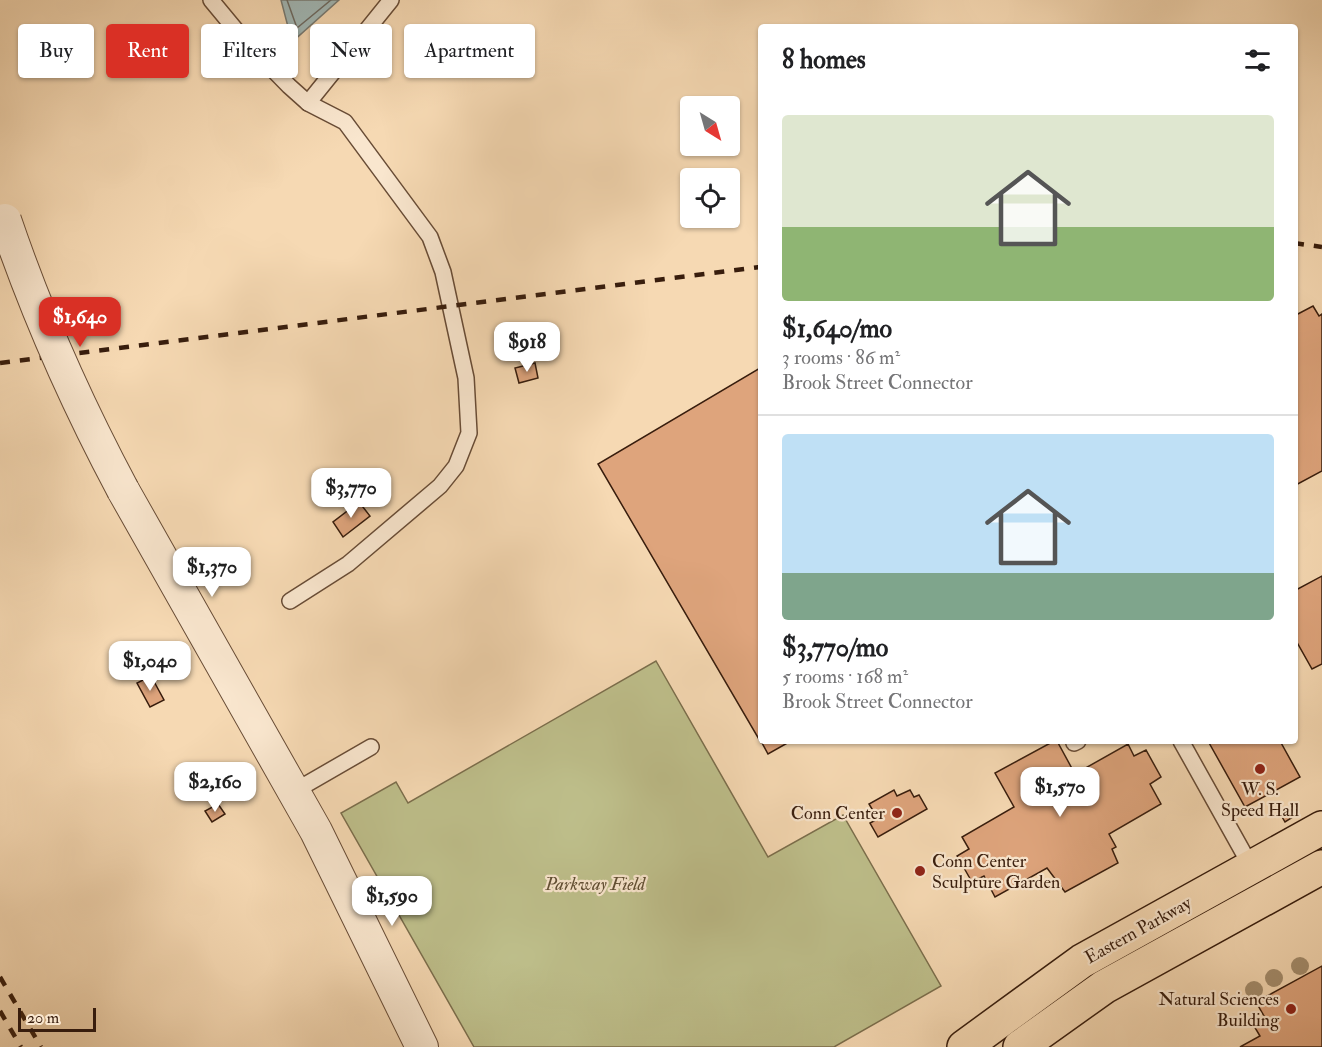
<!DOCTYPE html>
<html lang="en">
<head>
<meta charset="utf-8">
<style>
  :root { --surface:#fff; --page:#f2f2f2; --text:#202124; --muted:#757577; --line:#e0e0e0; --accent:#d93025 }
  body { margin:0; font-family:"IM FELL Double Pica",serif; background:var(--page); color:var(--text); height:100vh; display:flex; flex-direction:column; font-size:22px; white-space:nowrap }
  * { box-sizing:border-box; margin:0 }
  p { font-size:20px; color:var(--muted) }
  .icon { flex:none; width:33px; height:33px; fill:none; stroke:currentColor; stroke-width:2; stroke-linecap:round; stroke-linejoin:round }
  .map { position:relative; flex:1; overflow:hidden }
  .panel { position:absolute; left:758px; top:24px; width:540px; height:720px; display:flex; flex-direction:column; background:var(--surface); border-radius:6px; box-shadow:0 2px 4px #0004 }
  .panel>* { flex:none }
  .banner { position:absolute; left:18px; top:24px; width:570px; height:54px; display:flex; gap:12px }
  .needle { width:39px; rotate:143deg }
  .buttons { position:absolute; left:680px; top:96px; display:grid; gap:12px }
  .buttons a { display:grid; place-items:center; width:60px; height:60px; border-radius:6px; background:var(--surface); box-shadow:0 2px 4px #0004; font-size:30px }
  .scale { position:absolute; left:18px; bottom:15px; width:78px; box-sizing:border-box; padding-left:6px; border:3px solid #381d0d; border-top:0; font-size:16px; line-height:21px; white-space:nowrap; color:#381d0d; -webkit-text-stroke:4px #f9e6ce; paint-order:stroke }
  .price { position:absolute; translate:-50% -51px; padding:0 14px; border-radius:12px; background:#fff; color:#222; font-size:20px; line-height:39px; filter:drop-shadow(0 2px 3px #0008) }
  .price::after { content:''; position:absolute; left:50%; top:36px; width:18px; height:14px; margin-left:-9px; background:inherit; clip-path:polygon(0 0,100% 0,50% 100%) }
  .price.selected { background:var(--accent); color:#fff }
  ul { padding:0; list-style:none }
  li { display:grid; align-content:center; gap:12px; height:318px; padding:0 24px }
  li+li { border-top:2px solid var(--line) }
  li span { display:grid; place-items:center; height:186px; border-radius:6px; color:#555 }
  li>.icon { margin-inline-start:auto }
  span .icon { width:108px; height:108px; fill:#fffc; stroke-width:1 }
  li b { font-size:26px }
  h2 { display:flex; justify-content:space-between; align-items:center; height:72px; padding:0 24px; font-size:26px }
  .chip { padding:0 21px; border-radius:6px; background:var(--surface); box-shadow:0 2px 4px #0004; font-size:21px; line-height:54px }
  .chip.selected { background:var(--accent); color:#fff }
  .map>svg:first-child { display:block }
  .green { fill:#bebf8b; stroke:#7b6e4c; stroke-width:1.5 }
  .water { fill:#a1b8b7; stroke:#777a73; stroke-width:1.5 }
  .lines { fill:none; stroke-linecap:round; stroke-linejoin:round }
  .shore { stroke:#6c6a62; stroke-width:1.5 }
  .building { fill:#dea47c; stroke:#381d0d; stroke-width:1.5 }
  .service-casing { stroke:#684c36; stroke-width:18 }
  .minor-casing { stroke:#684c36; stroke-width:34 }
  .primary-casing { stroke:#381d0d; stroke-width:36 }
  .service { stroke:#f9e6ce; stroke-width:15 }
  .minor { stroke:#f9e6ce; stroke-width:32 }
  .primary { stroke:#f6d9b3; stroke-width:33 }
  .rail { stroke:#381d0d; stroke-width:4.5; stroke-dasharray:10 10; stroke-linecap:butt }
  .minor-bridge-casing { stroke:#684c36; stroke-width:34; stroke-linecap:butt }
  .minor-bridge { stroke:#f9e6ce; stroke-width:32 }
  .tree { fill:#a48d6d }
  .poi-dot { fill:#8f2418; stroke:#f9e6ce; stroke-width:2 }
  .labels { text-anchor:middle; stroke-width:4.5; stroke-linejoin:round; paint-order:stroke }
  .poi-label { font-size:18px; fill:#381d0d; stroke:#f9e6ce; text-anchor:end }
  .park-label { font-size:18px; font-style:italic; fill:#604e33; stroke:#f9e6ce }
  .street-label { font-size:18px; fill:#381d0d; stroke:#f9e6ce }
</style>
</head>
<body>
<div class="map">
<svg width="1322" height="1047" viewBox="0 0 1322 1047">
  <rect width="100%" height="100%" fill="#f6d9b3"/>
  <filter id="stains"><feTurbulence type="fractalNoise" baseFrequency=".00333" numOctaves="4"/><feColorMatrix values="0 0 0 0 .2 0 0 0 0 .09 0 0 0 0 .02 0 0 0 .5 -.17"/></filter>
  <radialGradient id="worn" r=".72"><stop offset=".6" stop-color="#630" stop-opacity="0"/><stop offset="1" stop-color="#630" stop-opacity=".3"/></radialGradient>
  <polygon class="green" points="656,661 768,857 843,815 941,986 834,1047 474,1047 341,813 396,782 408,803"/>
  <polygon class="water" points="281,0 339,0 292,42"/>
  <g class="lines">
    <polyline class="shore" points="287,0 297,28 331,0"/>
  </g>
  <g class="building">
    <polygon points="1313,306 1319,316 1322,314 1322,471 1294,486 1294,316"/>
    <polygon points="535,363 538,378 519,383 515,368"/>
    <polygon points="760,368 760,741 598,464"/>
    <polygon points="359,502 370,516 343,537 333,522"/>
    <polygon points="1322,576 1322,664 1312,669 1294,637 1294,591"/>
    <polygon points="151,676 164,700 150,707 137,683"/>
    <polygon points="761,741 791,741 768,754"/>
    <polygon points="1054,741 1057,741 1075,774 1128,744 1134,756 1146,750 1161,777 1150,784 1161,804 1109,834 1116,847 1112,849 1118,863 1065,892 1047,868 995,897 984,876 972,882 964,868 957,856 969,849 962,837 1014,807 995,773"/>
    <polygon points="1208,741 1280,741 1300,777 1245,807"/>
    <polygon points="894,790 897,796 910,790 914,797 919,795 927,809 878,837 870,823 878,819 869,804"/>
    <polygon points="218,804 225,814 212,822 205,811"/>
    <polygon points="1292,808 1296,815 1285,822 1281,815"/>
    <polygon points="1322,966 1322,1047 1240,1047 1260,1036 1254,1026 1264,1020 1264,1016 1256,1002"/>
  </g>
  <g class="lines">
    <defs>
      <g id="service">
        <polyline points="211,0 245,41 289,86 308,103 345,122 430,237 443,272 466,378 469,433 456,466 440,486 348,564 290,601"/>
        <polyline points="308,103 391,0"/>
        <polyline points="1181,741 1253,870"/>
        <polyline points="1074,743 1078,741"/>
        <polyline points="293,792 371,747"/>
      </g>
      <polyline id="minor" points="123,490 316,831 422,1047"/>
      <g id="primary">
        <polyline points="964,1047 1082,961 1322,828"/>
        <polyline points="1020,1047 1104,987 1322,867"/>
      </g>
    </defs>
    <use href="#service" class="service-casing"/>
    <use href="#minor" class="minor-casing"/>
    <use href="#primary" class="primary-casing"/>
    <use href="#service" class="service"/>
    <use href="#minor" class="minor"/>
    <use href="#primary" class="primary"/>
    <g class="rail">
      <polyline points="1294,243 1322,247"/>
      <polyline points="0,363 760,267"/>
      <polyline points="0,977 41,1047"/>
      <polyline points="0,1011 21,1047"/>
    </g>
    <defs>
      <path id="minor-bridge" d="M5,220C37,314 76,402 123,490"/>
    </defs>
    <use href="#minor-bridge" class="minor-bridge-casing"/>
    <use href="#minor-bridge" class="minor-bridge"/>
  </g>
  <g class="tree">
    <circle cx="1300" cy="966" r="9"/>
    <circle cx="1274" cy="978" r="9"/>
    <circle cx="1254" cy="990" r="9"/>
  </g>
  <g class="poi-dot">
    <circle cx="1260" cy="769" r="6"/>
    <circle cx="897" cy="813" r="6"/>
    <circle cx="920" cy="871" r="6"/>
    <circle cx="1291" cy="1009" r="6"/>
  </g>
  <g class="labels">
    <g class="poi-label">
      <text x="1260" y="795" text-anchor="middle">W. S.<tspan x="1260" dy="21">Speed Hall</tspan></text>
      <text x="885" y="819">Conn Center</text>
      <text x="932" y="867" text-anchor="start">Conn Center<tspan x="932" dy="21">Sculpture Garden</tspan></text>
      <text x="1279" y="1005">Natural Sciences<tspan x="1279" dy="21">Building</tspan></text>
    </g>
    <g class="park-label">
      <text x="595" y="890">Parkway Field</text>
    </g>
    <g class="street-label">
      <text transform="translate(1138 930) rotate(-29)" y="6">Eastern Parkway</text>
    </g>
  </g>
  <rect width="100%" height="100%" filter="url(#stains)"/>
  <rect width="100%" height="100%" fill="url(#worn)"/>
</svg>
<div class="buttons">
<a><svg class="needle" viewBox="-14 -14 28 28"><path d="M0-13l5 13h-10z" fill="#e53935"/><path d="M0 13l5-13h-10z" fill="#757577"/></svg></a>
<a><svg class="icon" aria-label="locate" viewBox="0 0 24 24"><circle cx="12" cy="12" r="6"/><path d="M12 2v4M12 18v4M2 12h4M18 12h4"/></svg></a>
</div>
<div class="scale">20 m</div>
<b class="price selected" style="left:80px;top:348px">$1,640</b>
<b class="price" style="left:527px;top:373px">$918</b>
<b class="price" style="left:351px;top:519px">$3,770</b>
<b class="price" style="left:212px;top:598px">$1,370</b>
<b class="price" style="left:150px;top:692px">$1,040</b>
<b class="price" style="left:215px;top:813px">$2,160</b>
<b class="price" style="left:1060px;top:818px">$1,570</b>
<b class="price" style="left:392px;top:927px">$1,590</b>
<div class="banner">
<a class="chip">Buy</a>
<a class="chip selected">Rent</a>
<a class="chip">Filters</a>
<a class="chip">New</a>
<a class="chip">Apartment</a>
</div>
<section class="panel">
<h2>8 homes<svg class="icon" aria-label="filters" viewBox="0 0 24 24"><path d="M4 7h16M4 17h16"/><circle cx="9" cy="7" r="2"/><circle cx="15" cy="17" r="2"/></svg></h2>
<ul>
<li><span style="background:linear-gradient(#dfe7d0 60%,#8fb573 0)"><svg class="icon" aria-label="home" viewBox="0 0 24 24"><path d="M3 11l9-7 9 7M6 9v11h12V9"/></svg></span><div><b>$1,640/mo</b><p>3 rooms · 86 m²</p><p>Brook Street Connector</p></div></li>
<li><span style="background:linear-gradient(#bfe0f5 75%,#7fa58c 0)"><svg class="icon" aria-label="home" viewBox="0 0 24 24"><path d="M3 11l9-7 9 7M6 9v11h12V9"/></svg></span><div><b>$3,770/mo</b><p>5 rooms · 168 m²</p><p>Brook Street Connector</p></div></li>
</ul>
</section>
</div>
</body>
</html>
